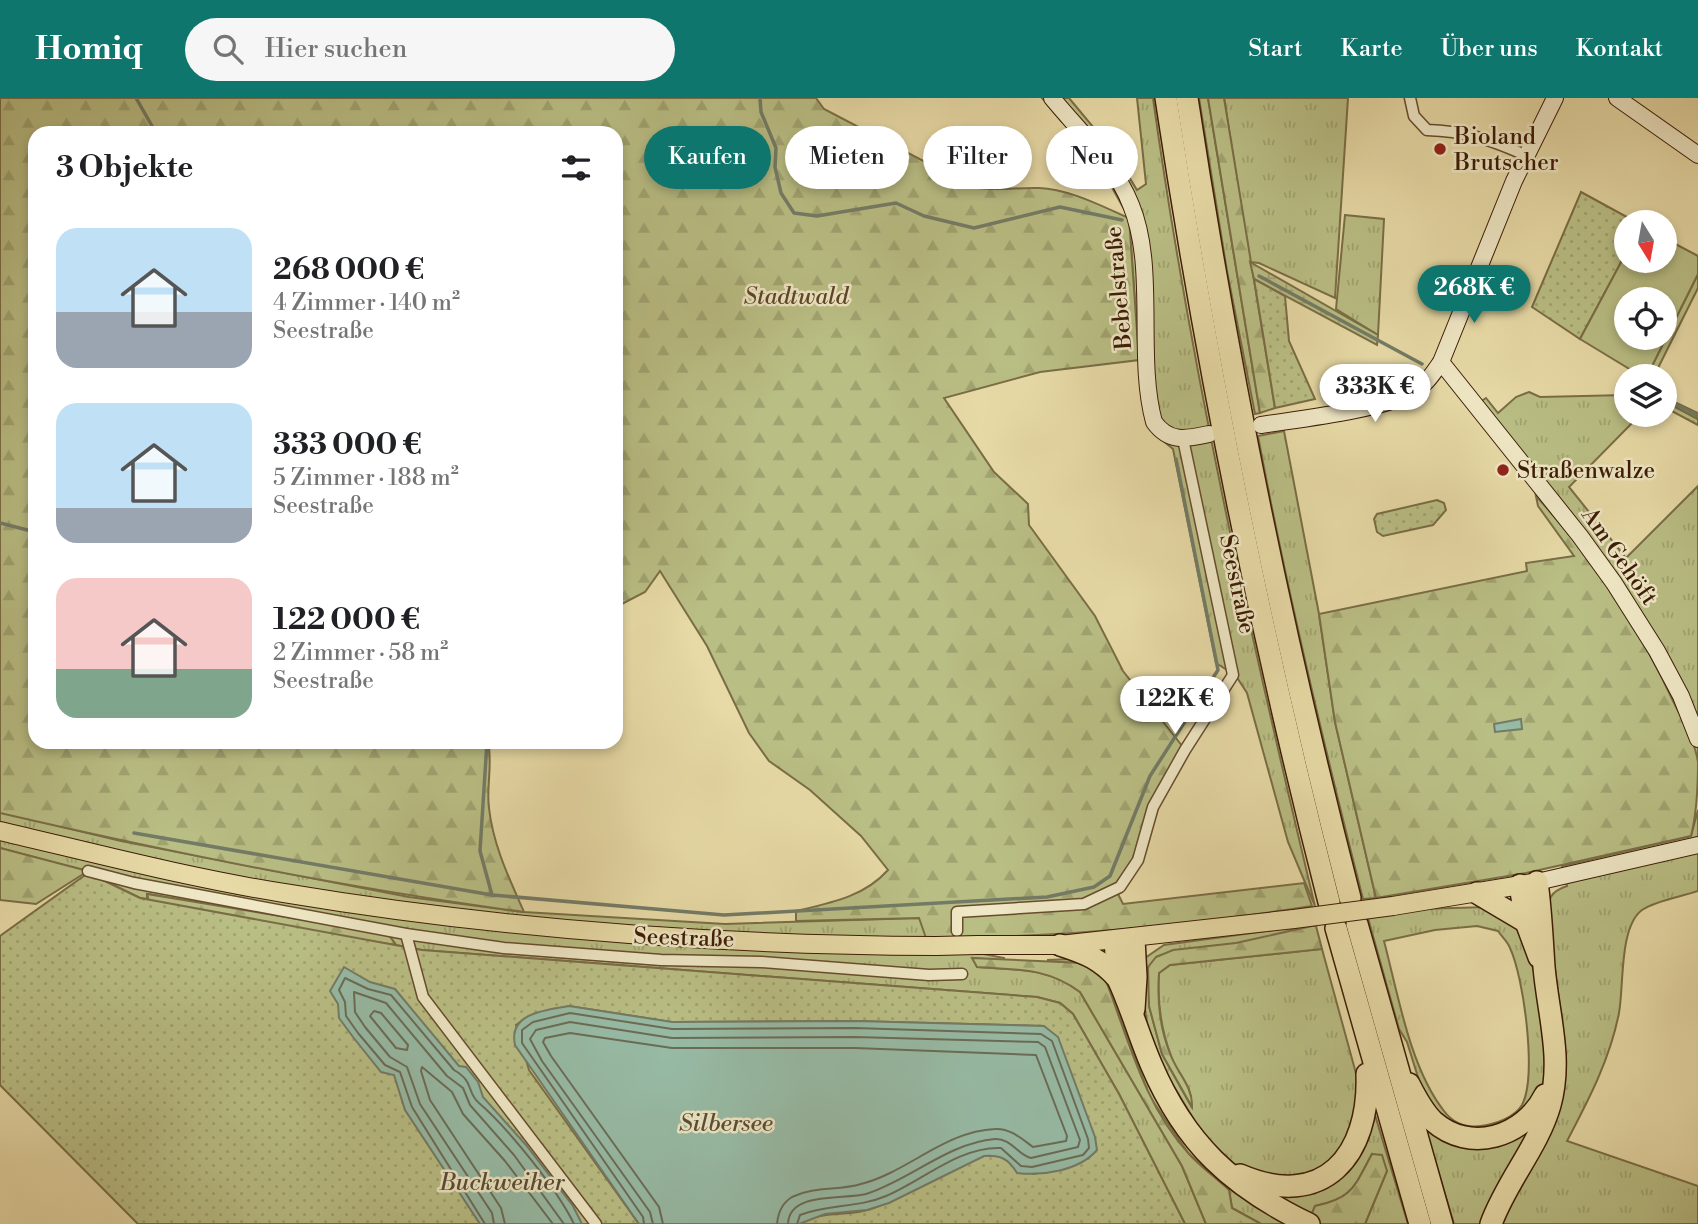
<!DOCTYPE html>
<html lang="de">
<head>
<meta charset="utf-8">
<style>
  :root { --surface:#fff; --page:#f6f6f6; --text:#202124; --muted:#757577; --accent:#0f766e }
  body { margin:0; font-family:"Libre Bodoni",serif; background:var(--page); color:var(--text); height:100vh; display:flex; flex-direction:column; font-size:26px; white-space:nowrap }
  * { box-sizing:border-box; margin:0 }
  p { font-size:23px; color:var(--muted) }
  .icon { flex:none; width:38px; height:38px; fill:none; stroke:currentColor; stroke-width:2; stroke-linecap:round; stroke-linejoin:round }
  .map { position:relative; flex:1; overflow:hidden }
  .panel { position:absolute; left:28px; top:28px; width:595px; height:623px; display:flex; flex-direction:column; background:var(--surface); border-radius:21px; box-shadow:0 4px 10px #0003 }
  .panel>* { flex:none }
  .banner { position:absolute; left:644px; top:28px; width:665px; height:63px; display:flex; gap:14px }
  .needle { width:46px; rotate:169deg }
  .fabs { position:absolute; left:1614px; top:112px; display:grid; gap:14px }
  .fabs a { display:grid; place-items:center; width:63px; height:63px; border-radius:50%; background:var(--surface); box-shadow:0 4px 10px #0003; font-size:35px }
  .price { position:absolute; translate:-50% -60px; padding:0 16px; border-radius:24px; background:#fff; color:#222; font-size:23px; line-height:46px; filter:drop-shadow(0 2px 4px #0008) }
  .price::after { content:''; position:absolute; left:50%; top:42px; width:21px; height:16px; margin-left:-10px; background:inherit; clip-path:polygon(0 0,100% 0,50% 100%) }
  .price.selected { background:var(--accent); color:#fff }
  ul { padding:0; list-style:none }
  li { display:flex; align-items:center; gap:21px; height:175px; padding:0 28px }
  li span { display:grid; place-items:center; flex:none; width:196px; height:140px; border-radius:21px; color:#555 }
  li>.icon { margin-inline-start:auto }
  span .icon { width:84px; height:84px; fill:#fffc; stroke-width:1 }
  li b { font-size:30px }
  h2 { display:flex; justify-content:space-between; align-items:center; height:84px; padding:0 28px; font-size:30px }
  .tag { padding:0 24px; border-radius:32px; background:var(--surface); box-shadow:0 4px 10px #0003; font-size:24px; line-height:63px }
  .tag.selected { background:var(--accent); color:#fff }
  header { display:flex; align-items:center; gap:42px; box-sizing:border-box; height:98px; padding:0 35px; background:var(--accent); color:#fff }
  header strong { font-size:33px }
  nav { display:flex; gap:38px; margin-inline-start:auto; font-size:24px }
  .search { width:490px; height:63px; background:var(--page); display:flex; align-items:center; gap:18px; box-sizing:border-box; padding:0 24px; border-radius:38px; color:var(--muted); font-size:26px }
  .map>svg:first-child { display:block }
  .grass { fill:url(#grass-tufts); stroke:#7a6d45; stroke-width:2; fill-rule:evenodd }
  .forest { fill:url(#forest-firs); stroke:#7a6d45; stroke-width:2 }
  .wetland { fill:url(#wetland-marsh); stroke:#7a6d45; stroke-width:2 }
  .park { fill:url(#park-dots); stroke:#7a6d45; stroke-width:2 }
  .pitch { fill:#b9be84; stroke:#7a6d45; stroke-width:2; fill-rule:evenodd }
  .water { fill:#97bba6; stroke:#737b66; stroke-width:2 }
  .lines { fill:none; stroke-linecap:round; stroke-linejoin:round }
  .shore { stroke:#6a6c56; stroke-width:2 }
  .stream { stroke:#737b66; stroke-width:3.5 }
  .street-casing { stroke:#674c2e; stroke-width:13 }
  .secondary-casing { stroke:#3c1c06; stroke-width:18 }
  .primary-casing { stroke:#3c1c06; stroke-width:20 }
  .highway-casing { stroke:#3c1c06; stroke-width:24 }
  .street { stroke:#efe7c5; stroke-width:10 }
  .secondary { stroke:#efe7c5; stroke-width:16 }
  .primary { stroke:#e7daa6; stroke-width:18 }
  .highway { stroke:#e7daa6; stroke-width:21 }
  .primary-bridge-casing { stroke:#3c1c06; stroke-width:20; stroke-linecap:butt }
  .primary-bridge { stroke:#e7daa6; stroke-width:18 }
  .poi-dot { fill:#8f2418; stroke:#efe7c5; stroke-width:2.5 }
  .labels { text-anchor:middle; stroke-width:5; stroke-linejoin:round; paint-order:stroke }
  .poi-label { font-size:23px; fill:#3c1c06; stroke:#efe7c5; text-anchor:start }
  .street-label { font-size:23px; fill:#3c1c06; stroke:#efe7c5 }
  .park-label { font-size:23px; font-style:italic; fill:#5b4426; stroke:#efe7c5 }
  .water-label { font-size:24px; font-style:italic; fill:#574c36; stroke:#efe7c5 }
</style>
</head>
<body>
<header>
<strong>Homiq</strong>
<div class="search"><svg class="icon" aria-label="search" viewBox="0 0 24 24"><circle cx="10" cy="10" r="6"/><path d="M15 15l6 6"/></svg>Hier suchen</div>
<nav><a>Start</a><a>Karte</a><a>Über uns</a><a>Kontakt</a></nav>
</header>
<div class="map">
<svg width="1698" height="1126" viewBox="0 0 1698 1126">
  <defs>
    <pattern id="grass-tufts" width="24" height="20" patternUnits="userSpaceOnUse" patternTransform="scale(1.75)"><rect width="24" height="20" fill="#b9be84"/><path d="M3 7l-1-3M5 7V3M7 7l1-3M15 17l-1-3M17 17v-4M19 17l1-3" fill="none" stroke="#a0a370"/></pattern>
    <pattern id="forest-firs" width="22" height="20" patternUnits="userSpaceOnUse" patternTransform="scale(1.75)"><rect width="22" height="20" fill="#b9be84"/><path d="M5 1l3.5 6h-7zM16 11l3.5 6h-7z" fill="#a0a370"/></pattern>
    <pattern id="wetland-marsh" width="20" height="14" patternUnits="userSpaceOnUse" patternTransform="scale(1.75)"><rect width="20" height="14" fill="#b9be84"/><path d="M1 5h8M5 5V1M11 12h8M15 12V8" fill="none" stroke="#a0a370"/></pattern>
    <pattern id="park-dots" width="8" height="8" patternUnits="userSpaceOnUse" patternTransform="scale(1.75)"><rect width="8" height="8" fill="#b9be84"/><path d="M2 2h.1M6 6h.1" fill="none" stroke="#a0a370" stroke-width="1.8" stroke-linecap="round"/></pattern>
  </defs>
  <rect width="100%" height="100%" fill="#e7daa6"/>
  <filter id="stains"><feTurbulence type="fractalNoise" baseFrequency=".00286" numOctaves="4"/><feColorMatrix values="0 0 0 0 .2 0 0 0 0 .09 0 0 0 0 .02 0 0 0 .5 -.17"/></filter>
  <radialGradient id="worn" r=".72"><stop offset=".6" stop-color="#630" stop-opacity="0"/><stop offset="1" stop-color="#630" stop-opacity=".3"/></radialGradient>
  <g class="grass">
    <path d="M1042,0H1069L1114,54L1137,92L1146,86L1137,0H1153C1191,273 1251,541 1315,808L1288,744L1247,595L1236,578L1216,565L1173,351L1162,342L1139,262L1129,120L1100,68Z"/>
    <polygon points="1199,0 1208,0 1260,315 1255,316 1227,173"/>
    <polygon points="1224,0 1348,0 1335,200 1259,165 1250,164"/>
    <polygon points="1345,117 1384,121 1378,237 1336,211"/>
    <polygon points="1698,176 1698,190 1654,278 1647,278"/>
    <polygon points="1529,294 1540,299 1626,297 1626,317 1640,317 1569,389 1626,460 1698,388 1698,664 1685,628 1577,443 1536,398 1543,392 1480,304 1486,300 1498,315 1516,299"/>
    <polygon points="1664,303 1698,321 1698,327 1664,309"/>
    <path d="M1284,333L1319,516L1335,624L1376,800L1363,801C1324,648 1287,494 1258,338Z"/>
    <path d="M1698,712V793C1681,799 1657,802 1642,812C1619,829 1624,888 1619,915C1610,961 1589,1001 1567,1043L1698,1088V1126H1497L1563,982L1565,947L1548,819C1548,801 1549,794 1567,788L1562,768L1691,738Z"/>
    <path d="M0,714L121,743L409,799L524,814L725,826L920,820L979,855L1004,860V863L973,860L977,869C1016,872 1047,869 1080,894L1182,1068L1206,1126H1185L1119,996L1073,916L1060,905L1037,899L422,852L396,847L388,836L147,796V801L140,800L85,773L0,750Z"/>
    <path d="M1489,809L1520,826C1532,862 1557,953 1542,988C1536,1002 1521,1016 1512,1028L1465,1034L1426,1005L1407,944L1399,931L1368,820L1418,811ZM1477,828L1498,833C1502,839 1508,844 1510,850C1524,880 1537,978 1522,1007C1514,1020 1495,1026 1481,1028C1465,1030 1453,1025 1444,1013C1410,970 1398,896 1384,843L1435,832Z"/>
    <path d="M1296,829C1268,849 1191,845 1156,859L1149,908L1162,956L1191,1008C1194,989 1177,975 1171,958C1161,931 1157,903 1159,875L1170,867L1322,851L1360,990L1358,1030L1320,1075L1285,1084L1234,1068L1202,1035L1167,977L1148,931L1144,905L1145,860L1164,847Z"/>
    <path d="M1073,861C1086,863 1098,865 1107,875C1122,894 1131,942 1140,966C1165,1037 1229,1096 1297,1126H1261L1232,1110L1229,1092L1188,1055L1150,999L1106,883L1082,865L1048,864V862Z"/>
    <path d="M1375,1017L1408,1126H1365L1387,1073L1372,1056C1354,1089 1353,1100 1315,1108L1310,1120L1263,1091L1301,1093Z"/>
    <polygon points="1537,1019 1484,1126 1454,1126 1423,1023 1456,1042"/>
  </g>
  <g class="forest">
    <path d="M0,0H816L824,11L973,89C996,94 1016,89 1039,90C1069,91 1101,108 1129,120L1139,262L1040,274L944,300L994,374L1028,406L1029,427L1095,518L1123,573L1183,649L1151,710L1132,762L1114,788L1123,806L1304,785L1312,808C1184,828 1056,840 926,840L919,820L796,823V813C830,805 864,799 888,772L861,738L810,692L769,663L749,635L707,548L660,473L645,494L616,509V35H35V644H488C493,667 486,688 489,710C493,747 509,780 524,814C348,791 173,755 0,715Z"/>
    <polygon points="1208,0 1224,0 1275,310 1260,315"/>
    <path d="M1536,398C1592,459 1639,529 1674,605C1683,623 1695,644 1698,664C1698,689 1697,714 1691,738L1526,775L1376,800L1335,624L1319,516L1527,473L1526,465L1574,458L1538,408Z"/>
    <polygon points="0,750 88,773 36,806 0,802"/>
    <polygon points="147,796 388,836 396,847 150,808"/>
    <path d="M1312,828H1316L1322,851L1170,867L1159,875C1157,903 1160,932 1171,958C1178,976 1193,989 1192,1009L1162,956L1149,908L1148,869L1156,859L1173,852L1236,845Z"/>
    <path d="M972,860L1082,865L1106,883C1129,943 1144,1007 1189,1056C1201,1069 1216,1080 1229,1092L1232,1110L1261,1126H1206L1182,1068L1080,894C1047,869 1016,872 977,869Z"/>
    <path d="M1372,1056L1382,1057L1387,1073L1365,1126H1321L1310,1120L1315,1108C1353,1100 1354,1089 1372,1056Z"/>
  </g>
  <g class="wetland">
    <polygon points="1250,164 1378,237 1377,247 1254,181"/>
    <polygon points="1664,299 1698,315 1698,321 1664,303"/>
  </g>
  <g class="park">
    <polygon points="1581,94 1636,124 1626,124 1626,155 1580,241 1532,209"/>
    <polygon points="1254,181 1285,198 1289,243 1315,301 1275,310"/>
    <polygon points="1437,402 1444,405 1446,412 1433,427 1383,438 1377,434 1374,421 1377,416"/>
    <path d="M88,775L140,800L422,852L1037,899L1060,905L1073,916L1119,996L1185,1126H799C821,1112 847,1119 871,1111C910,1097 946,1074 984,1058L999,1057L1033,1076L1040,1075L1044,928L855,923L672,924L569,908L529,918L516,927L529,972L639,1126H138L0,987V838Z"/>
  </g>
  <path class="pitch" d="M1664,140L1698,158V176L1647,278H1641L1580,241L1626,155V163H1664ZM1626,201H1664V240H1626Z"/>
  <g class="water">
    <polygon points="1521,621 1522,631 1495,634 1494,626"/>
    <polygon points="344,869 370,884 395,891 459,968 466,969 478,984 483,999 526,1047 573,1108 582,1126 480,1126 405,1012 394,977 381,974 353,939 339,920 338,906 330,893"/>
    <path d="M569,908L672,924L855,923L1044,928L1058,939L1095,1039L1097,1052C1079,1073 1042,1078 1017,1075C1008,1060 1000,1057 984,1058L889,1105L867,1112L825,1116L799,1126H639L515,947C508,915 545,912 569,908Z"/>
  </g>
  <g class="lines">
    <g class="shore">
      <polygon points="374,913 381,915 408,947 407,952 396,950 370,918"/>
      <path d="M485,1126L412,1009L400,974L385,967L358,935L346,918L345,904L339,892L345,880L368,891L391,897L454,972C475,984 466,994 479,1005C509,1031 557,1091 574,1126"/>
      <polyline points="494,1126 492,1115 420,1006 407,969 390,959 365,929 355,914 354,894 386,905 447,978 463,990 470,1007 514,1057 564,1126"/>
      <polyline points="505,1126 501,1110 430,1002 421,973 422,969 452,994 463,1016 505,1063 553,1126"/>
      <path d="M644,1126L643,1119L522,945V932L533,924L570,915L672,931L855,930L1041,936L1052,943L1088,1041L1089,1050L1083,1057L1032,1069L1021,1068L1001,1050C960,1048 922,1083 886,1098C858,1110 828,1106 800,1117L797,1126"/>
      <path d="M653,1126L650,1114L542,963L530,941L536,932L570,924L672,940L855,939L1038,944L1045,949L1080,1042L1078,1049L1031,1060C1018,1057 1011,1040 995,1041C948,1045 910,1082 866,1096C844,1102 789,1093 788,1126"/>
      <path d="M663,1126L659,1109L551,958L543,944L545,940L570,935L672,950H855L1036,957L1067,1038L1066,1043L1033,1049C1022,1041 1010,1030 995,1031C945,1033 908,1074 861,1086C838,1093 815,1088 792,1099C782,1105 778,1115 777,1126"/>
    </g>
    <g class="stream">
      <polyline points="136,0 156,35"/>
      <polyline points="760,0 761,14 776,50 775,69 781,95 794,115 817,118 896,105 924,118 974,130 1060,109 1122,122"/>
      <polyline points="1259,178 1422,266"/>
      <polyline points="1664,300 1698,318"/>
      <polyline points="0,425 35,434"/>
      <polyline points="487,644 480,753 492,797"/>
      <polyline points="134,735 492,797 724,817 1047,799 1094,789 1110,778 1150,678 1218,572 1176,361"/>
    </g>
    <defs>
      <g id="street">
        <path d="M1410,0L1414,18L1427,32C1464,33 1492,42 1525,57"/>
        <polyline points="88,773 134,785 406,836 504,850 661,862 761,864 929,877 962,876"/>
        <polyline points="957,833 957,814 1084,806 1120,789 1138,762 1153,709 1185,652 1233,577 1183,341"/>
        <polyline points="406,836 423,899 596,1126"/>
      </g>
      <g id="secondary">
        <path d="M1052,0C1080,34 1115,66 1131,107C1157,170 1136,258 1154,324C1169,345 1186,341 1209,336"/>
        <polyline points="1617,0 1698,57"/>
        <polyline points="1441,264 1580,438 1614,485 1657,553 1681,598 1698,641"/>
        <path d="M1261,327C1299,321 1380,312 1411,295C1425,288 1432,277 1441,264L1514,83L1555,0"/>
        <polyline points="1537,784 1698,747"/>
      </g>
      <g id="primary">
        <path d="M0,733C94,755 189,780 284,795C500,831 717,847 936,848"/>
        <polyline points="1393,808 1533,785"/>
        <polyline points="978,847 1060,847 1294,821"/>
      </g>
      <g id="highway">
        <path d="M1166,0C1207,271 1261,538 1329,804"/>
        <path d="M1187,0C1228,270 1282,536 1350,800"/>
        <polyline points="1520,787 1526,824 1539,859"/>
        <polyline points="1477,795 1526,824"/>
        <polyline points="1357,826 1442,1126"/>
        <polyline points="1336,830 1420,1126"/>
        <polyline points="1115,843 1118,881"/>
        <path d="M1060,847C1085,855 1101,861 1118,881C1131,909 1139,938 1151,966C1185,1046 1232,1089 1309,1126"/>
        <polyline points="1134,911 1136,879 1134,841"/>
        <path d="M1409,986C1415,998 1423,1013 1433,1023C1470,1056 1524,1039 1545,997"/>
        <path d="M1240,1077C1324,1113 1370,1057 1367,976"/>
        <path d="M1491,1126C1506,1084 1538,1049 1550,1007C1563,960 1548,916 1544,869C1542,840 1541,813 1537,784"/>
      </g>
    </defs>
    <use href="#street" class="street-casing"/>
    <use href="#secondary" class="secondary-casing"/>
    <use href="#primary" class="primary-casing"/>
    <use href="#highway" class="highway-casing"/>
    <use href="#street" class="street"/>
    <use href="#secondary" class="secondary"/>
    <use href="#primary" class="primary"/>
    <use href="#highway" class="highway"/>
    <defs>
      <g id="primary-bridge">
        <polyline points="1294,821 1393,808"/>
        <polyline points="936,848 978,847"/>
      </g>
    </defs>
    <use href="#primary-bridge" class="primary-bridge-casing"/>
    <use href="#primary-bridge" class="primary-bridge"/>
  </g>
  <g class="poi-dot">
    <circle cx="1440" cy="51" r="7"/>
    <circle cx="1503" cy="372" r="7"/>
  </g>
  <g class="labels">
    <g class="poi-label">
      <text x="1454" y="46">Bioland<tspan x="1454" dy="26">Brutscher</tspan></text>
      <text x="1517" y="380">Straßenwalze</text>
    </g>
    <g class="street-label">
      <text transform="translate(1118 190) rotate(-95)" y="8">Bebelstraße</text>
      <text transform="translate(1620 458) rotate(55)" y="8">Am Gehöft</text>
      <text transform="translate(1238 486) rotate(78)" y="8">Seestraße</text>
      <text transform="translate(684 839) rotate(2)" y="8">Seestraße</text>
    </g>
    <g class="park-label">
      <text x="796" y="206">Stadtwald</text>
    </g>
    <g class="water-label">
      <text x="726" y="1033">Silbersee</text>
      <text x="502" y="1092">Buckweiher</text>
    </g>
  </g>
  <rect width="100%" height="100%" filter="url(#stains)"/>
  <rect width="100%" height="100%" fill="url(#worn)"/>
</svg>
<div class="fabs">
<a><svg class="needle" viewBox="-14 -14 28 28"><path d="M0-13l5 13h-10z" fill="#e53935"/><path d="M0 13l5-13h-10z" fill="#757577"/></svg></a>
<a><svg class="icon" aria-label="locate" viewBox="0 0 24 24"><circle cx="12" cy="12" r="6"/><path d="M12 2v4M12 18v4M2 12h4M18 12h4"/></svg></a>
<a><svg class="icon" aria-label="layers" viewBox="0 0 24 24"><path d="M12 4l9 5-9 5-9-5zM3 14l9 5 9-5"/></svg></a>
</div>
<b class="price selected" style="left:1474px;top:227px">268K €</b>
<b class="price" style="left:1375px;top:326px">333K €</b>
<b class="price" style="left:1175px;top:638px">122K €</b>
<div class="banner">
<a class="tag selected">Kaufen</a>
<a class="tag">Mieten</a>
<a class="tag">Filter</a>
<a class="tag">Neu</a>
</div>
<section class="panel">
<h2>3 Objekte<svg class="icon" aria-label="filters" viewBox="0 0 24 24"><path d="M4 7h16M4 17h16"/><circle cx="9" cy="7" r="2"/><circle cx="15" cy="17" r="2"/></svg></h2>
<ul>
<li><span style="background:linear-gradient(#bfe0f5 60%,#9aa5b1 0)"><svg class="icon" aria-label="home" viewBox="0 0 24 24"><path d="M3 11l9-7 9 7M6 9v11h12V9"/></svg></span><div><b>268 000 €</b><p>4 Zimmer · 140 m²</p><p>Seestraße</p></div></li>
<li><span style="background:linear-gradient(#bfe0f5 75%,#9aa5b1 0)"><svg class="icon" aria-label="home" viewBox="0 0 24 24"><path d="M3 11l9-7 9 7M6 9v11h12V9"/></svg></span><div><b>333 000 €</b><p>5 Zimmer · 188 m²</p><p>Seestraße</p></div></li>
<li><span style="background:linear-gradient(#f6c9c9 65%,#7fa58c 0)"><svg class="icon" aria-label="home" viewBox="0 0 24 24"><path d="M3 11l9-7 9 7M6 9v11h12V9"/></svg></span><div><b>122 000 €</b><p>2 Zimmer · 58 m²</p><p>Seestraße</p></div></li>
</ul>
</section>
</div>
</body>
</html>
